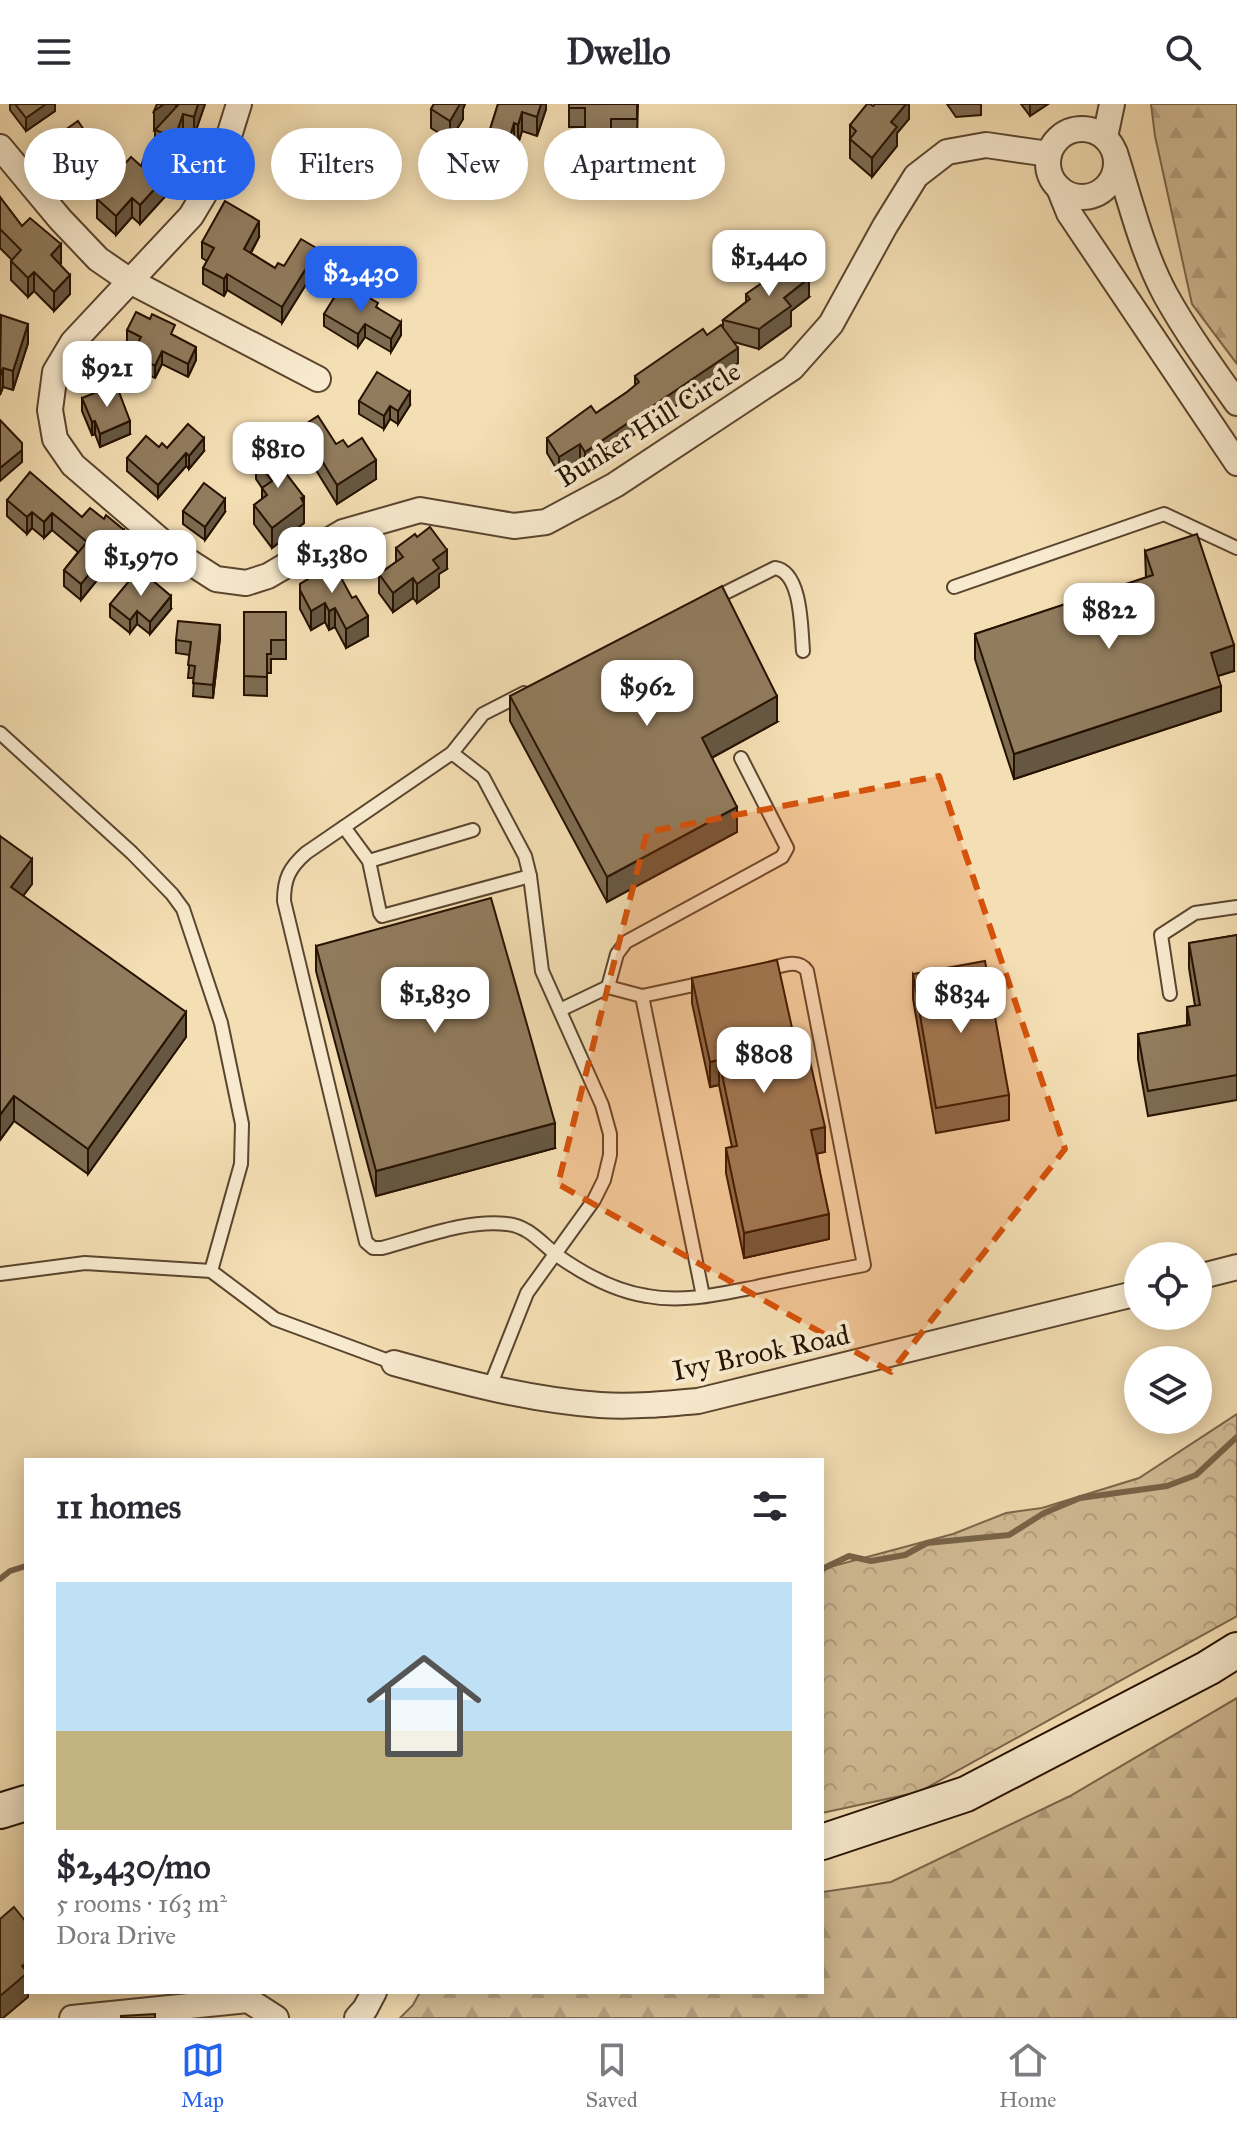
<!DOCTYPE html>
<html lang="en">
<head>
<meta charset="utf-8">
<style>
  :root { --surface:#fff; --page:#f7f7f7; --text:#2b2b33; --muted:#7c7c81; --line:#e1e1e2; --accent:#2563eb }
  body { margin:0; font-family:"IM FELL Great Primer",serif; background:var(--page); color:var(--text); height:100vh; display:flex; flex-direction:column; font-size:30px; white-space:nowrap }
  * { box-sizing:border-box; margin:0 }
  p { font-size:26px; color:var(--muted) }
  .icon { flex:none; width:44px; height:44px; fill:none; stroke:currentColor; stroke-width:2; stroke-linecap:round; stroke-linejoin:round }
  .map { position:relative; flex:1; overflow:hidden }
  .drawer { position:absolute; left:24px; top:1354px; width:800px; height:536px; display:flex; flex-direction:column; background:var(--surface); border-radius:0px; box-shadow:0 4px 20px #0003 }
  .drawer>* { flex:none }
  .hud { position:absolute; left:24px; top:24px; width:800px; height:72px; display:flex; gap:16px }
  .buttons { position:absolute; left:1124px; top:1138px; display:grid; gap:16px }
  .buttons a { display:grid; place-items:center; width:88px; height:88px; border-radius:50%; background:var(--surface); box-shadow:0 4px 20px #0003; font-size:40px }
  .price { position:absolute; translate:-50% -68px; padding:0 18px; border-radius:16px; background:#fff; color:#222; font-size:26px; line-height:52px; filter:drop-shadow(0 2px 4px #0008) }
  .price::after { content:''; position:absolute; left:50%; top:48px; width:24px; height:18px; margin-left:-12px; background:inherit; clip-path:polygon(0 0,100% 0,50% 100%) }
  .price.current { background:var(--accent); color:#fff }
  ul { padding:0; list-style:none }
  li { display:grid; align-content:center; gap:16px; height:424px; padding:0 32px }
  li span { display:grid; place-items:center; height:248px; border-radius:0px; color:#555 }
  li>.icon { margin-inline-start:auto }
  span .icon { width:144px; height:144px; fill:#fffc; stroke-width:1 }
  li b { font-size:34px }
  h2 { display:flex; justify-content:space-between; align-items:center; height:96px; padding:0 32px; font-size:34px }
  .tag { padding:0 28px; border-radius:36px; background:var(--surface); box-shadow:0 4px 20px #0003; font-size:28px; line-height:72px }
  .tag.current { background:var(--accent); color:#fff }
  header { display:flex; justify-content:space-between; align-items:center; height:104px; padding:0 32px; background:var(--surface); font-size:36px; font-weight:700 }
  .tab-bar { display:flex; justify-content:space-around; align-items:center; height:112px; border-top:2px solid var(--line); background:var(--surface); font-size:22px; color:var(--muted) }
  .tab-bar a { display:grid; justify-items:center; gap:4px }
  .tab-bar .current { color:var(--accent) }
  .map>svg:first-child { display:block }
  .forest { fill:url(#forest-firs); stroke:#7c664b; stroke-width:2 }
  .park { fill:url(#park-crowns); stroke:#7c664b; stroke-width:2 }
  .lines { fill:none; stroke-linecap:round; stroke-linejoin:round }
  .stream { stroke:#786347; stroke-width:6 }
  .service-casing { stroke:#5a452e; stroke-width:16 }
  .minor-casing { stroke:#5a452e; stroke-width:28 }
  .secondary-casing { stroke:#261201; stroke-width:38 }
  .service { stroke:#f8eace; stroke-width:12 }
  .minor { stroke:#f8eace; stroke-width:24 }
  .secondary { stroke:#f8eace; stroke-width:34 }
  .wall { fill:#7d6b51; stroke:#261201; stroke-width:2 }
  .shaded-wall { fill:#665742; stroke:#261201; stroke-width:2 }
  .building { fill:#917c5e; stroke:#261201; stroke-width:2 }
  .marked { fill:#d5520b; fill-opacity:0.2; stroke:#d5520b; stroke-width:6; stroke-dasharray:16 10; stroke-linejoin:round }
  .labels { text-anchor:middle; stroke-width:8; stroke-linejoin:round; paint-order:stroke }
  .street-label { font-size:28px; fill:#261201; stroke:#f8eace }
</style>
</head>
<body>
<header><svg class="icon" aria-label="menu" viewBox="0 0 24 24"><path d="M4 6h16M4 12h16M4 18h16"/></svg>Dwello<svg class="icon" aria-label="search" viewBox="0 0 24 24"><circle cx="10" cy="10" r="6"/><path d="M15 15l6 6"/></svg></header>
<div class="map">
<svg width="1237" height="1914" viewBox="0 0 1237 1914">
  <defs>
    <pattern id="forest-firs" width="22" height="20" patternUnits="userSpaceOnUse" patternTransform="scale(2)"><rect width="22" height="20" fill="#d1bb95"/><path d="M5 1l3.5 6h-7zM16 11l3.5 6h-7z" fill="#b3a07f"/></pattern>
    <pattern id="park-crowns" width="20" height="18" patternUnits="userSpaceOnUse" patternTransform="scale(2)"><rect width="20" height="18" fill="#d1bb95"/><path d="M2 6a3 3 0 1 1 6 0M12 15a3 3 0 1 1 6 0" fill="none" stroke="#b3a07f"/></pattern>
  </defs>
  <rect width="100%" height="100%" fill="#f4deb3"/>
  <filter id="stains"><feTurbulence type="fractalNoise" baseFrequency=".0025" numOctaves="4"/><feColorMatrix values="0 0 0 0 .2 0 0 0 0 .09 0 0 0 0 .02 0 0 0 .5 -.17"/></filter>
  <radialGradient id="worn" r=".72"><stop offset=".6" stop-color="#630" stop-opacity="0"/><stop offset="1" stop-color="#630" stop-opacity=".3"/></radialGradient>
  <g class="forest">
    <polygon points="1151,0 1237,0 1237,260 1192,200 1155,32"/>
    <polygon points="1237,1594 1237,1914 400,1914 413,1901 420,1888 822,1888 822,1788 891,1778 1070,1692"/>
  </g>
  <polygon class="park" points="1237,1310 1237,1512 919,1688 822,1709 822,1465 953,1430 1006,1409 1042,1404 1139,1374"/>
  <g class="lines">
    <g class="stream">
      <polyline points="822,1465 849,1452 871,1457 905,1451 927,1439 1009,1431 1044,1409 1080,1394 1167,1382 1196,1371 1237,1333"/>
      <polyline points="0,1475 10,1467 26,1462"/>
    </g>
    <defs>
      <g id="service">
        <polyline points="954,483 1164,410 1237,444"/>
        <path d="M713,495L775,464C802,468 801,525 803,547"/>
        <polyline points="0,629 132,749 172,790 183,805 221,919 242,1020 241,1060 211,1167"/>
        <polyline points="452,649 483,610 524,589"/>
        <polyline points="344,723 369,757 380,809 382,812 530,772"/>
        <polyline points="369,757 473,726"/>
        <polyline points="608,883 617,850 626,838 782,753 787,744 741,654"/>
        <polyline points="1170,890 1161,831 1195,809 1237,803"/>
        <polyline points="642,892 703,1192"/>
        <polyline points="560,906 608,883 642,892 708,878"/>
        <polyline points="0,1170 85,1159 211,1167 275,1215 394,1259"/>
        <path d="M489,1285L527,1189L594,1096L604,1076L610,1051V1030L602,1001L542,867L530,772L525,752L483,673L452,649L306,749C289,764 284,775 284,797L366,1138L373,1144H382C420,1134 467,1115 507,1120C529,1122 542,1140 558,1152C585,1171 614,1187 647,1192C683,1199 720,1190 756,1183C792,1175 828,1168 864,1161L807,867C798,853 779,863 765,866"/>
      </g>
      <g id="minor">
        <polyline points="239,0 218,67 191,112 73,238 55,268 50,306 55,335 73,361 174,448 216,475 246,479 268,472 343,428 420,406 514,422 546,418 615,381 792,264 831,220 885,122 916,72 947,48 986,41 1049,50"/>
        <circle cx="1082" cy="59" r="34"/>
        <polyline points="1105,33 1112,0"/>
        <polyline points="0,43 60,115 98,155 130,177 318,275"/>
        <path d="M1115,49C1130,96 1142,147 1165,190C1186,228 1212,264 1237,299"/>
        <polyline points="1059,84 1069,109 1237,359"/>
        <polyline points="1198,1173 1237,1163"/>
        <path d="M394,1259C462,1278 530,1296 600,1301C633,1303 666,1300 698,1297L1138,1189"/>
        <polyline points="72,1914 248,1896 276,1914"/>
        <polyline points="357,1914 365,1905 374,1888"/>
      </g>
      <g id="secondary">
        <polyline points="0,1707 26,1699"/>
        <polyline points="822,1738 966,1690 1208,1564 1237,1546"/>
      </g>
    </defs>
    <use href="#service" class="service-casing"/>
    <use href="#minor" class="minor-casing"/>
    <use href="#secondary" class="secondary-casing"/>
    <use href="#service" class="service"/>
    <use href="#minor" class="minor"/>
    <use href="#secondary" class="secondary"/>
  </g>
  <g class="wall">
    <polygon points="10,0 55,0 55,7 26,27 10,6"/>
    <polygon points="157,0 205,0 194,32 183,29 175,52 155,46 155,26 157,24 154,26"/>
    <polygon points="434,0 465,0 463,5 463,15 450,36 431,24 431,5"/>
    <polygon points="498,0 546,0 546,5 537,32 522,27 518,40 514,38 507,61 487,54 487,35"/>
    <polygon points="569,0 638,0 637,34 611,34 611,45 585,45 585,23 569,23"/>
    <polygon points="909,0 909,15 897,29 897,42 872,73 850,54 850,21 873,2"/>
    <polygon points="947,0 981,0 981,11 956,13"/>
    <polygon points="1021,0 1048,0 1030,12"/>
    <polygon points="48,38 92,50 95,68 71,84 48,51"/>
    <polygon points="111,75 171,86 140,120 132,113 116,131 97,114 97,95 111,80"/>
    <polygon points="0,93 22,122 61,159 60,161 70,190 54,207 34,187 28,193 11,176 11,157 12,156 0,144"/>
    <polygon points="259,133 251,149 275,164 284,162 318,161 282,219 227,186 224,192 203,180 203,164 207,157 202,154 202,138"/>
    <polygon points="746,190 809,193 791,207 791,222 759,245 734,238 738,259 585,364 580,355 559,369 547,349 547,334 596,309 627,288 635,282 635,272 723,224 723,216 746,198"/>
    <polygon points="353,192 378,204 401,231 391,248 365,233 358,243 324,222 324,210"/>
    <polygon points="0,214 28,239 13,286 3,283 0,291"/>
    <polygon points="127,226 175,232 196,256 188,273 162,260 155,274 132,263 132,250 135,244 127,239"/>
    <polygon points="82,294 130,330 100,343 95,330 92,331 82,307"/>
    <polygon points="359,297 410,301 398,320 390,315 384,325 359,310"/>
    <polygon points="301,323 336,340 376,375 337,400 301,342"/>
    <polygon points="159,343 204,347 189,365 186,362 158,394 127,367 127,354"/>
    <polygon points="256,356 287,371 304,393 304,419 272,444 254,420 254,401 262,395 262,384 256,375"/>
    <polygon points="7,396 82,413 124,443 81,496 64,482 64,466 78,448 52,426 44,434 32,424 27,430 7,412"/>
    <polygon points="183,407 225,408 205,436 183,420"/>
    <polygon points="396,444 447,465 439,470 439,483 417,499 413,494 393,508 379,489 379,470 396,458"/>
    <polygon points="1145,447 1234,567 1218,572 1221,607 1014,675 975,555 975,530 1146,474"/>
    <polygon points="308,471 368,532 346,544 335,523 329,526 325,518 311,526 300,505 300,480 308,475"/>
    <polygon points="110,500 171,505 150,530 137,520 130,529 110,513"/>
    <polygon points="244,508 286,508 286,555 271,555 271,569 267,569 267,592 244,591"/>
    <polygon points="220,534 213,594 193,592 194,574 188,574 190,551 176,549 176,536"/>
    <polygon points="510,592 777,618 712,654 737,728 607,798 510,617"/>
    <polygon points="0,732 32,780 23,792 186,933 88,1070 14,1017 0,1036"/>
    <polygon points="1237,831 1237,996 1148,1012 1138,955 1138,930 1187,921 1187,903 1195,902 1189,864 1189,839"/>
    <polygon points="316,842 555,1044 376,1092 316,867"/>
    <polygon points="913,870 1009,991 1009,1016 936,1029 913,895"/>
    <polygon points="692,874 796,942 825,1048 817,1049 829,1135 744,1154 726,1069 726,1044 732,1043 719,981 710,983 692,899"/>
  </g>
  <g class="shaded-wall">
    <polygon points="46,0 55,0 55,7 26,27 26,14"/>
    <polygon points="164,0 176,0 176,10 154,26 154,7"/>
    <polygon points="198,0 205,0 194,32 194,13"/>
    <polygon points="458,0 465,0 463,5 463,15 450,36 450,17"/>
    <polygon points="541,0 546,0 546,5 537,32 537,13"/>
    <polygon points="906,0 909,0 909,15 897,29 897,42 872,73 872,54 891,18"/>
    <polygon points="1030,0 1048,0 1030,12"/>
    <polygon points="522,8 522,27 518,40 518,21"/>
    <polygon points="183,10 183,29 175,52 175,33"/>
    <polygon points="514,19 514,38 507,61 507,42"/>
    <polygon points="92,38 92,51 87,42"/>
    <polygon points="95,55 95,68 71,84 71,72"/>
    <polygon points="171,67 171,86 140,120 140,101"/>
    <polygon points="132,94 132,113 116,131 116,112"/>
    <polygon points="259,117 259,133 244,161 244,145"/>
    <polygon points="61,140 61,159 51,170 51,151"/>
    <polygon points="318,145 318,161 282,219 282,203"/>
    <polygon points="34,168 34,187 28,193 28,174"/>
    <polygon points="227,170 227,186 224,192 224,175"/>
    <polygon points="70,171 70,190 54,207 54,188"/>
    <polygon points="809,174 809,193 791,207 791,222 759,245 759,225 784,194"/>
    <polygon points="401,218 401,231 391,248 391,235"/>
    <polygon points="28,220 28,239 13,286 13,267"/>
    <polygon points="365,220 365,233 358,243 358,230"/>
    <polygon points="196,243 196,256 188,273 188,260"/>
    <polygon points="738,244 738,259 585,364 585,348"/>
    <polygon points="162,247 162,260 155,274 155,262"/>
    <polygon points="3,264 3,283 0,291 0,272"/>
    <polygon points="410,288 410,301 398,320 398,307"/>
    <polygon points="390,302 390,315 384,325 384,312"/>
    <polygon points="95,317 95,330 92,331 92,318"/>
    <polygon points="130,317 130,330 100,343 100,330"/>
    <polygon points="204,334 204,347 189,365 189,352"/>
    <polygon points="580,340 580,355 559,369 559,353"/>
    <polygon points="22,346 22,358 0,377 0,364"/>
    <polygon points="186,349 186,362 158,394 158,381"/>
    <polygon points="376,356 376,375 337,400 337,381"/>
    <polygon points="287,358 287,377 281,363"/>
    <polygon points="304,393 304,419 272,444 272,424"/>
    <polygon points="225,395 225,408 205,436 205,423"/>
    <polygon points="32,408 32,424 27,430 27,413"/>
    <polygon points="52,409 52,426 44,434 44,418"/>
    <polygon points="124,426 124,443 81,496 81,480"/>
    <polygon points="447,446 447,465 439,470 439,483 417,499 417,480 433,456"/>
    <polygon points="413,474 413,494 393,508 393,489"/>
    <polygon points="171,492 171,505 150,530 150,518"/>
    <polygon points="325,499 325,518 311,526 311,507"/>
    <polygon points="335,504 335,523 329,526 329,507"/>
    <polygon points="137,507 137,520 130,529 130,516"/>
    <polygon points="368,512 368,532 346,544 346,525"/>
    <polygon points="220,521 220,534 213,594 213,581"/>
    <polygon points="1234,541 1234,567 1211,574 1211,549"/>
    <polygon points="1221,582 1221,607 1014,675 1014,650"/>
    <polygon points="777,592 777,618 702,659 702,634"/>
    <polygon points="737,703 737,728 607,798 607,773"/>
    <polygon points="32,755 32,780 11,808 11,783"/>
    <polygon points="186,908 186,933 88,1070 88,1045"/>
    <polygon points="719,956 719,981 710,983 710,958"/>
    <polygon points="14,992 14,1017 0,1036 0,1011"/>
    <polygon points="555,1019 555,1044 376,1092 376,1067"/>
    <polygon points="825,1023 825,1048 811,1051 811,1026"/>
    <polygon points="829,1110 829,1135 744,1154 744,1129"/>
    <polygon points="26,1859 26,1888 28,1888 28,1893 3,1914 0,1914 0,1892"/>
  </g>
  <g class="building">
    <polygon points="15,0 46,0 26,14"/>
    <polygon points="157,0 164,0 154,7"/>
    <polygon points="179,0 198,0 194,13 183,10 175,33 155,26"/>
    <polygon points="434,0 460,0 450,17 431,5"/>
    <polygon points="498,0 541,0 537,13 522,8 518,21 514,19 507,42 487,35"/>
    <polygon points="569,0 637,0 637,15 611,15 611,26 585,26 585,4 569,4"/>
    <polygon points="867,0 870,0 873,2 875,0 906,0 891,18 897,23 872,54 850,35 856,27 850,21"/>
    <polygon points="78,17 92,38 87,42 95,55 71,72 48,38"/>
    <polygon points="147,45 171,67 140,101 132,94 116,112 97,95 113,77 111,75 131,53 141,62"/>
    <polygon points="0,93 22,122 30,114 61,140 51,151 70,171 54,188 34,168 28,174 11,157 21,146 0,125"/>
    <polygon points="225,97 259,117 244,145 275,164 278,159 284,162 301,135 318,145 282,203 227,170 224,175 203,164 214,144 202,138"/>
    <polygon points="795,156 809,174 784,194 791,202 759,225 723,216 750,195 746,190"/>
    <polygon points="340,184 353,192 357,187 378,199 376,203 401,218 391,235 365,220 358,230 324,210"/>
    <polygon points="136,208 150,215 152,210 175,221 171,230 196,243 188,260 162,247 155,262 132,250 141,233 127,226"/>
    <polygon points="1,211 28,220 13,267 3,264 0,272"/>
    <polygon points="721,221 738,244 585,348 580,340 559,353 547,334 591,302 596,309 627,288 639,278 635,272 703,225 707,231"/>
    <polygon points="377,268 410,288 398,307 390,302 384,312 359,297"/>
    <polygon points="116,280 130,317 100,330 95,317 92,318 82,294"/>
    <polygon points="318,312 336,340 343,336 348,343 362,334 376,356 337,381 301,323"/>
    <polygon points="0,316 22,339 22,346 0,364"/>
    <polygon points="188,320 204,334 189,352 186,349 158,381 127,354 146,332 159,343 162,339 167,344"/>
    <polygon points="275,341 287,358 281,363 304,393 301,394 304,400 272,424 254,401 267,391 262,384 272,377 256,356"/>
    <polygon points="30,368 82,413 90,404 104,415 106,411 124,426 81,480 64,466 87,438 52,409 44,418 32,408 27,413 7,396"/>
    <polygon points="204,379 225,395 205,423 183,407"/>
    <polygon points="430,423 447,446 433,456 439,464 417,480 413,474 393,489 379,470 403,453 396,444 415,430 417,433"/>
    <polygon points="1197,430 1234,541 1211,549 1221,582 1014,650 975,530 1153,471 1145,447"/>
    <polygon points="332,457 352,494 356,492 368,512 346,525 335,504 329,507 325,499 311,507 300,486 300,480 310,474 308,471"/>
    <polygon points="139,465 171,492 150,518 137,507 130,516 110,500"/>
    <polygon points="722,482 777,592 702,634 737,703 607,773 510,592"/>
    <polygon points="244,508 286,508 286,536 271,536 271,550 267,550 267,573 244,572"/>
    <polygon points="178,517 220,521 213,581 193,579 195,562 188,561 191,538 176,536"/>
    <polygon points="0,732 32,755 11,783 186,908 88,1045 14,992 0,1011"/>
    <polygon points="491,794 555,1019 376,1067 316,842"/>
    <polygon points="1237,831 1237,971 1148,987 1138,930 1190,921 1187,903 1200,901 1189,839"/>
    <polygon points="777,856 796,942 806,940 825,1023 811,1026 829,1110 744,1129 726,1044 737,1042 719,956 710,958 692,874"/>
    <polygon points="985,857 1009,991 936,1004 913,870"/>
    <polygon points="14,1803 26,1818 26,1859 22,1862 26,1867 26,1870 0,1892 0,1815"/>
    <polygon points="155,1910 155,1914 121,1914 121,1912"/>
  </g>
  <path class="marked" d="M939,672L1065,1045L891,1268L558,1080L647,728Z"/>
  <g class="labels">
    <g class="street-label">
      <text transform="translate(648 320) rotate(-32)" y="10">Bunker Hill Circle</text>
      <text transform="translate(761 1248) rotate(-12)" y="10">Ivy Brook Road</text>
    </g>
  </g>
  <rect width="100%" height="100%" filter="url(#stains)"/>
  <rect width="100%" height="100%" fill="url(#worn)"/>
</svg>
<div class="buttons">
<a><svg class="icon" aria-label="locate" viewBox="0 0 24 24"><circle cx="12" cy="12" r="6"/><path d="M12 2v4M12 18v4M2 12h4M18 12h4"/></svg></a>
<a><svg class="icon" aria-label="layers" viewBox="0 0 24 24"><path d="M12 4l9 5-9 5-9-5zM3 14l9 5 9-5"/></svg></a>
</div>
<b class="price" style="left:769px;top:194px">$1,440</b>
<b class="price current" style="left:361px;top:210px">$2,430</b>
<b class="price" style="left:107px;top:305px">$921</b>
<b class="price" style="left:278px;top:386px">$810</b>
<b class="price" style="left:332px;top:491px">$1,380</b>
<b class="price" style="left:141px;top:494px">$1,970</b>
<b class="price" style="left:1109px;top:547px">$822</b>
<b class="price" style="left:647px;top:624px">$962</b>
<b class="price" style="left:435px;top:931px">$1,830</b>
<b class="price" style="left:961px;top:931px">$834</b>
<b class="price" style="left:764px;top:991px">$808</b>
<div class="hud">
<a class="tag">Buy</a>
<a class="tag current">Rent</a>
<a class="tag">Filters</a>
<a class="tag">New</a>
<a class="tag">Apartment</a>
</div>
<section class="drawer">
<h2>11 homes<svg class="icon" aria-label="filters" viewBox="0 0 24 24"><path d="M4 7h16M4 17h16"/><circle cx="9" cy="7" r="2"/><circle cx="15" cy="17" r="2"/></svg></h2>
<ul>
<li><span style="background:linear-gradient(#bfe0f5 60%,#c2b280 0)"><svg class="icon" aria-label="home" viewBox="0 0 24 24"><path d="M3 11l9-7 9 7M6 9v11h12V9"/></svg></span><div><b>$2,430/mo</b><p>5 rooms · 163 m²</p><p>Dora Drive</p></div></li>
</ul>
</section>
</div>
<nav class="tab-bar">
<a class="current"><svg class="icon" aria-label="map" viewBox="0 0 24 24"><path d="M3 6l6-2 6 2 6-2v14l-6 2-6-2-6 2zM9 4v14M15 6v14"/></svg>Map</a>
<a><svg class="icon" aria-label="saved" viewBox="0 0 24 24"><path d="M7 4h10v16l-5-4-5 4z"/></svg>Saved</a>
<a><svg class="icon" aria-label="home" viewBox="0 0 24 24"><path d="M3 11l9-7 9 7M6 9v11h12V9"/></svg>Home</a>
</nav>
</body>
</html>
